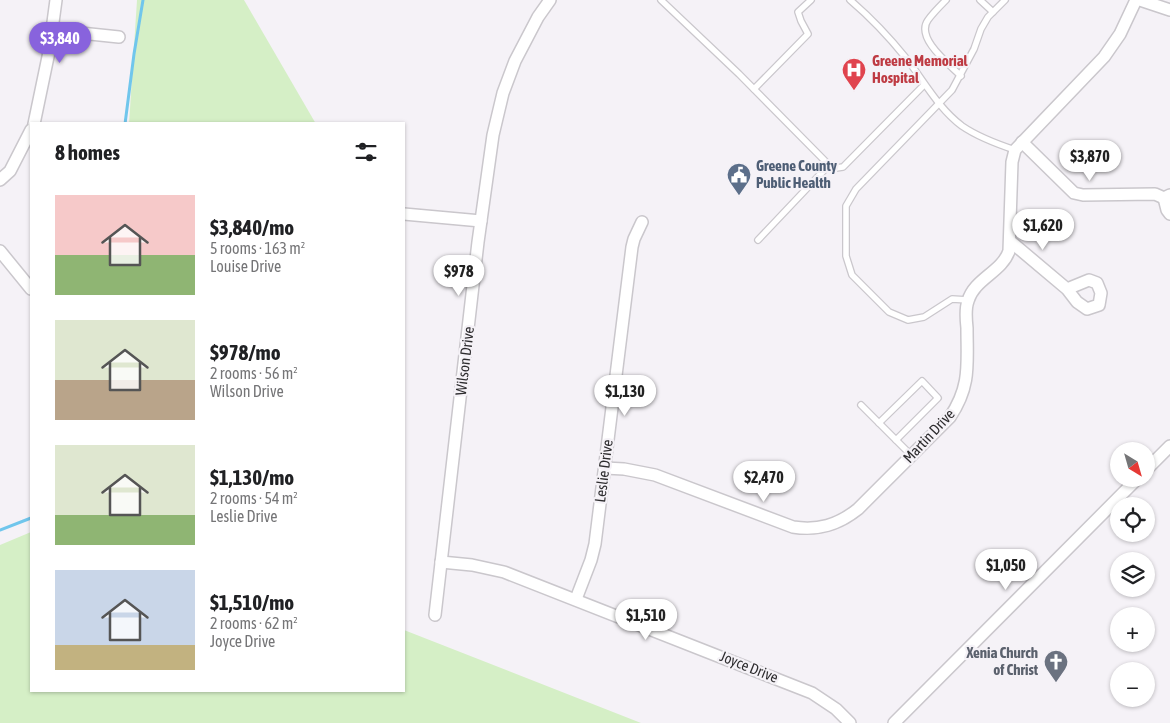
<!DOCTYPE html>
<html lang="en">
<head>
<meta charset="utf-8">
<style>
  :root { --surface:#fff; --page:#f6f6f6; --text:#202124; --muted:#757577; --accent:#8863dd }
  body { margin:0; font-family:"Asap Condensed",sans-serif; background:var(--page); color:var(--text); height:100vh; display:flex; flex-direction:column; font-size:19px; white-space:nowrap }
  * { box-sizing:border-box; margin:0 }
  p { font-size:16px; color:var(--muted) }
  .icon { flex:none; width:28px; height:28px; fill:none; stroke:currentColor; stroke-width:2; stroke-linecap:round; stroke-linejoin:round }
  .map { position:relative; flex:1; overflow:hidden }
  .panel { position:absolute; left:30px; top:122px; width:375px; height:570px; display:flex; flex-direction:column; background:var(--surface); border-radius:0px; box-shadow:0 1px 4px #0004 }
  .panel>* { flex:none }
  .needle { width:32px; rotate:143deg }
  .tools { position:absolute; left:1110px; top:442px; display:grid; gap:10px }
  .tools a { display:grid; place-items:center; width:45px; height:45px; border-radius:50%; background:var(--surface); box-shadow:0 1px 4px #0004; font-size:25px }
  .price { position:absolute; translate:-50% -42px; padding:0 11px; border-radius:18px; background:#fff; color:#222; font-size:16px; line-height:32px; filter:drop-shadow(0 1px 2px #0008) }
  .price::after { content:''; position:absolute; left:50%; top:30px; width:15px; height:11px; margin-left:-8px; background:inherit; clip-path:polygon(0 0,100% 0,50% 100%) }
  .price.current { background:var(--accent); color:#fff }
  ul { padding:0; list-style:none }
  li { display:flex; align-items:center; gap:15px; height:125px; padding:0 25px }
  li span { display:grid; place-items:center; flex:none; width:140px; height:100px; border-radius:0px; color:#555 }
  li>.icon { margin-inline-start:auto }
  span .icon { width:60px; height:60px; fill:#fffc; stroke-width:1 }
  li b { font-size:21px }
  h2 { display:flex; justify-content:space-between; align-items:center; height:60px; padding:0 25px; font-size:21px }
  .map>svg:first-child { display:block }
  .green { fill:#d5efc6 }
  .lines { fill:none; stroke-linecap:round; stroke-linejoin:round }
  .stream { stroke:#70c6ec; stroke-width:3 }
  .service-casing { stroke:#cac7cc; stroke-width:8 }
  .minor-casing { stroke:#cac7cc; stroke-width:14 }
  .service { stroke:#fff; stroke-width:5.5 }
  .minor { stroke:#fff; stroke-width:11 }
  .labels { text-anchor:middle; stroke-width:4.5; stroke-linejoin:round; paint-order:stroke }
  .health-label { font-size:15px; font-weight:bold; fill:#be3a42; stroke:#f5f2f7; text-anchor:start }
  .service-label { font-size:15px; font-weight:bold; fill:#4e5e75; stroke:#f5f2f7; text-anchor:start }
  .street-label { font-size:15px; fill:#2e2d2f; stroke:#f5f2f7 }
  .worship-label { font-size:15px; font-weight:bold; fill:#5b616d; stroke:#f5f2f7; text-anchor:end }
</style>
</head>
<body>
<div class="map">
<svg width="1170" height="723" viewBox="0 0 1170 723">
  <rect width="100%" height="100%" fill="#f5f2f7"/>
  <g class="green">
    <polygon points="137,0 244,0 316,124 129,124"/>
    <polygon points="31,532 31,691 404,691 404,630 641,723 0,723 0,545"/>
  </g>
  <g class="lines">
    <g class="stream">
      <polyline points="125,124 134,54 143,0"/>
      <polyline points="0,530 31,518"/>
    </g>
    <defs>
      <g id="service">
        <polyline points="661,0 739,74 829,165 836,168 843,167 924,85"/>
        <path d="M850,0C870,17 889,37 906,58C924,81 938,108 962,126C978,137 997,144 1015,150"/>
        <path d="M946,0C940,6 933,13 928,20C915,38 949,64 961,76"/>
        <polyline points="980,0 993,12"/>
        <polyline points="754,89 808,34 801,21 798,12 811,0"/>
        <polyline points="758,240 829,165"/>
        <polyline points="968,300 952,299 924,317 908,320 889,312 852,275 846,256 846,206 856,189 952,90 974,49 981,29 988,17 1005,0"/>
        <polyline points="861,405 912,456"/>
        <polyline points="879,423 922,381 938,398 896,440"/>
      </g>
      <g id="minor">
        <polyline points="1140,0 1170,10"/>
        <polyline points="52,30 119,37"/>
        <polyline points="34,124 49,52 56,0"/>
        <polyline points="1022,142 1074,193 1083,195 1155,194 1164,198 1170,195"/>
        <polyline points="0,180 10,171 31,130"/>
        <polyline points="1164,198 1167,210 1170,214"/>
        <polyline points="404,214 481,221"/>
        <polyline points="1010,241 1067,289 1077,302 1087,309 1099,305 1101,293 1097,283 1089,280 1067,289"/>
        <polyline points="0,251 31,289"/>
        <path d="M605,468L624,469L655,475L793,527C818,531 838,525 858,509L950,417C971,386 967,364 967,328C966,319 965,309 968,301C974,279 1002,272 1009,251L1012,162L1015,150L1104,57L1120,34L1136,0"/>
        <polyline points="1146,470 1170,446"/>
        <polyline points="441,562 472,565 504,572 812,693 836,709 850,723"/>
        <polyline points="576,599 591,560 595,544 632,247 634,239 642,222"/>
        <polyline points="435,615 478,242 493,135 503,93 515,61 538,17 550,0"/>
        <polyline points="894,723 1137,479"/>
      </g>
    </defs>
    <use href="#service" class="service-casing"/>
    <use href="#minor" class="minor-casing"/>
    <use href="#service" class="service"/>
    <use href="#minor" class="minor"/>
  </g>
  <defs>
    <symbol id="hospital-pin" viewBox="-11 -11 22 30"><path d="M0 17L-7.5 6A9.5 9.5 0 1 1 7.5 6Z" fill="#e0444e" stroke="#f5f2f7"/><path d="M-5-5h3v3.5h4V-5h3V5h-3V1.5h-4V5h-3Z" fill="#fff"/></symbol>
    <symbol id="civic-pin" viewBox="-11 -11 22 30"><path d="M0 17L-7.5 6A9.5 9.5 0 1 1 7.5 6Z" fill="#5c6f8a" stroke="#f5f2f7"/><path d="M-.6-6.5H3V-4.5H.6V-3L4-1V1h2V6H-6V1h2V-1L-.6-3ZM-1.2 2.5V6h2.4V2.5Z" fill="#fff"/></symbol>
    <symbol id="church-pin" viewBox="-11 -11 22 30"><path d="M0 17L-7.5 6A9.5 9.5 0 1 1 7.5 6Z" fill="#6b7280" stroke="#f5f2f7"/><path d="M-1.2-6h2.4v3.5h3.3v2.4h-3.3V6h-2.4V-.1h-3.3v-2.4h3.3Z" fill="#fff"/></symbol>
  </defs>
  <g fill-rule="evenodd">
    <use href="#hospital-pin" x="840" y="56" width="28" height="38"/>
    <use href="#civic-pin" x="725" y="161" width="28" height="38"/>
    <use href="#church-pin" x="1042" y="648" width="28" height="38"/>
  </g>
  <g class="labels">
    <g class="health-label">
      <text x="872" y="66">Greene Memorial<tspan x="872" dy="17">Hospital</tspan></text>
    </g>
    <g class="service-label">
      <text x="756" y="171">Greene County<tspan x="756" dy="17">Public Health</tspan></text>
    </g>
    <g class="street-label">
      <text transform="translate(465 361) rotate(-83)" y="5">Wilson Drive</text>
      <text transform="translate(929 436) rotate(-47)" y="5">Martin Drive</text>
      <text transform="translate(604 471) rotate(-83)" y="5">Leslie Drive</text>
      <text transform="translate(749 667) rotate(22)" y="5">Joyce Drive</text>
    </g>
    <g class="worship-label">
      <text x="1038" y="658">Xenia Church<tspan x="1038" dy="17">of Christ</tspan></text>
    </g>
  </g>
</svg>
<div class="tools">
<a><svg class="needle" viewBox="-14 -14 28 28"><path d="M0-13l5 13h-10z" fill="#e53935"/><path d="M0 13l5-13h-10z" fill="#757577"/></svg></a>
<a><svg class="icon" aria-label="locate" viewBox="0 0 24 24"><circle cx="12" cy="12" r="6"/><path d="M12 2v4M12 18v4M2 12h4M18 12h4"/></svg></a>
<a><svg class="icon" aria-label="layers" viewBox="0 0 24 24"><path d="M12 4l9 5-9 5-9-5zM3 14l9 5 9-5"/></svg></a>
<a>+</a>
<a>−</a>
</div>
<b class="price current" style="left:60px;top:64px">$3,840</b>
<b class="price" style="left:1090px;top:182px">$3,870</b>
<b class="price" style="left:1043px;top:251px">$1,620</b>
<b class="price" style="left:459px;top:297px">$978</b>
<b class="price" style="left:625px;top:417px">$1,130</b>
<b class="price" style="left:764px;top:503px">$2,470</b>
<b class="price" style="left:1006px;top:591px">$1,050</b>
<b class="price" style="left:646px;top:641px">$1,510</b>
<section class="panel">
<h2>8 homes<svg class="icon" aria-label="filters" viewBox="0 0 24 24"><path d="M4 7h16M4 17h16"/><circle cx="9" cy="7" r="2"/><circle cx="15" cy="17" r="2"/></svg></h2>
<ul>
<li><span style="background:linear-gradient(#f6c9c9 60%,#8fb573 0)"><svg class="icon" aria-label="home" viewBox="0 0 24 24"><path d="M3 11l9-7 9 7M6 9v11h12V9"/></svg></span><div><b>$3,840/mo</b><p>5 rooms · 163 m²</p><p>Louise Drive</p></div></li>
<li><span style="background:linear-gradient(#dfe7d0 60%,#b9a48a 0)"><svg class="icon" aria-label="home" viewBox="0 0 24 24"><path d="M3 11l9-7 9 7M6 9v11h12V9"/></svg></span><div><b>$978/mo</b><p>2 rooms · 56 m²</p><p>Wilson Drive</p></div></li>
<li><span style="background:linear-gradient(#dfe7d0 70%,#8fb573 0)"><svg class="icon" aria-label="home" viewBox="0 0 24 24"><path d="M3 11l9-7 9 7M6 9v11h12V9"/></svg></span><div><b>$1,130/mo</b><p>2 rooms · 54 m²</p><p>Leslie Drive</p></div></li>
<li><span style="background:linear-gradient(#c9d6e8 75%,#c2b280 0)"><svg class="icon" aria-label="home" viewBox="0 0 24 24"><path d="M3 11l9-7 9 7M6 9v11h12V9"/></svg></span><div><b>$1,510/mo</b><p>2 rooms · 62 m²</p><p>Joyce Drive</p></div></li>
</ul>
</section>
</div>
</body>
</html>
